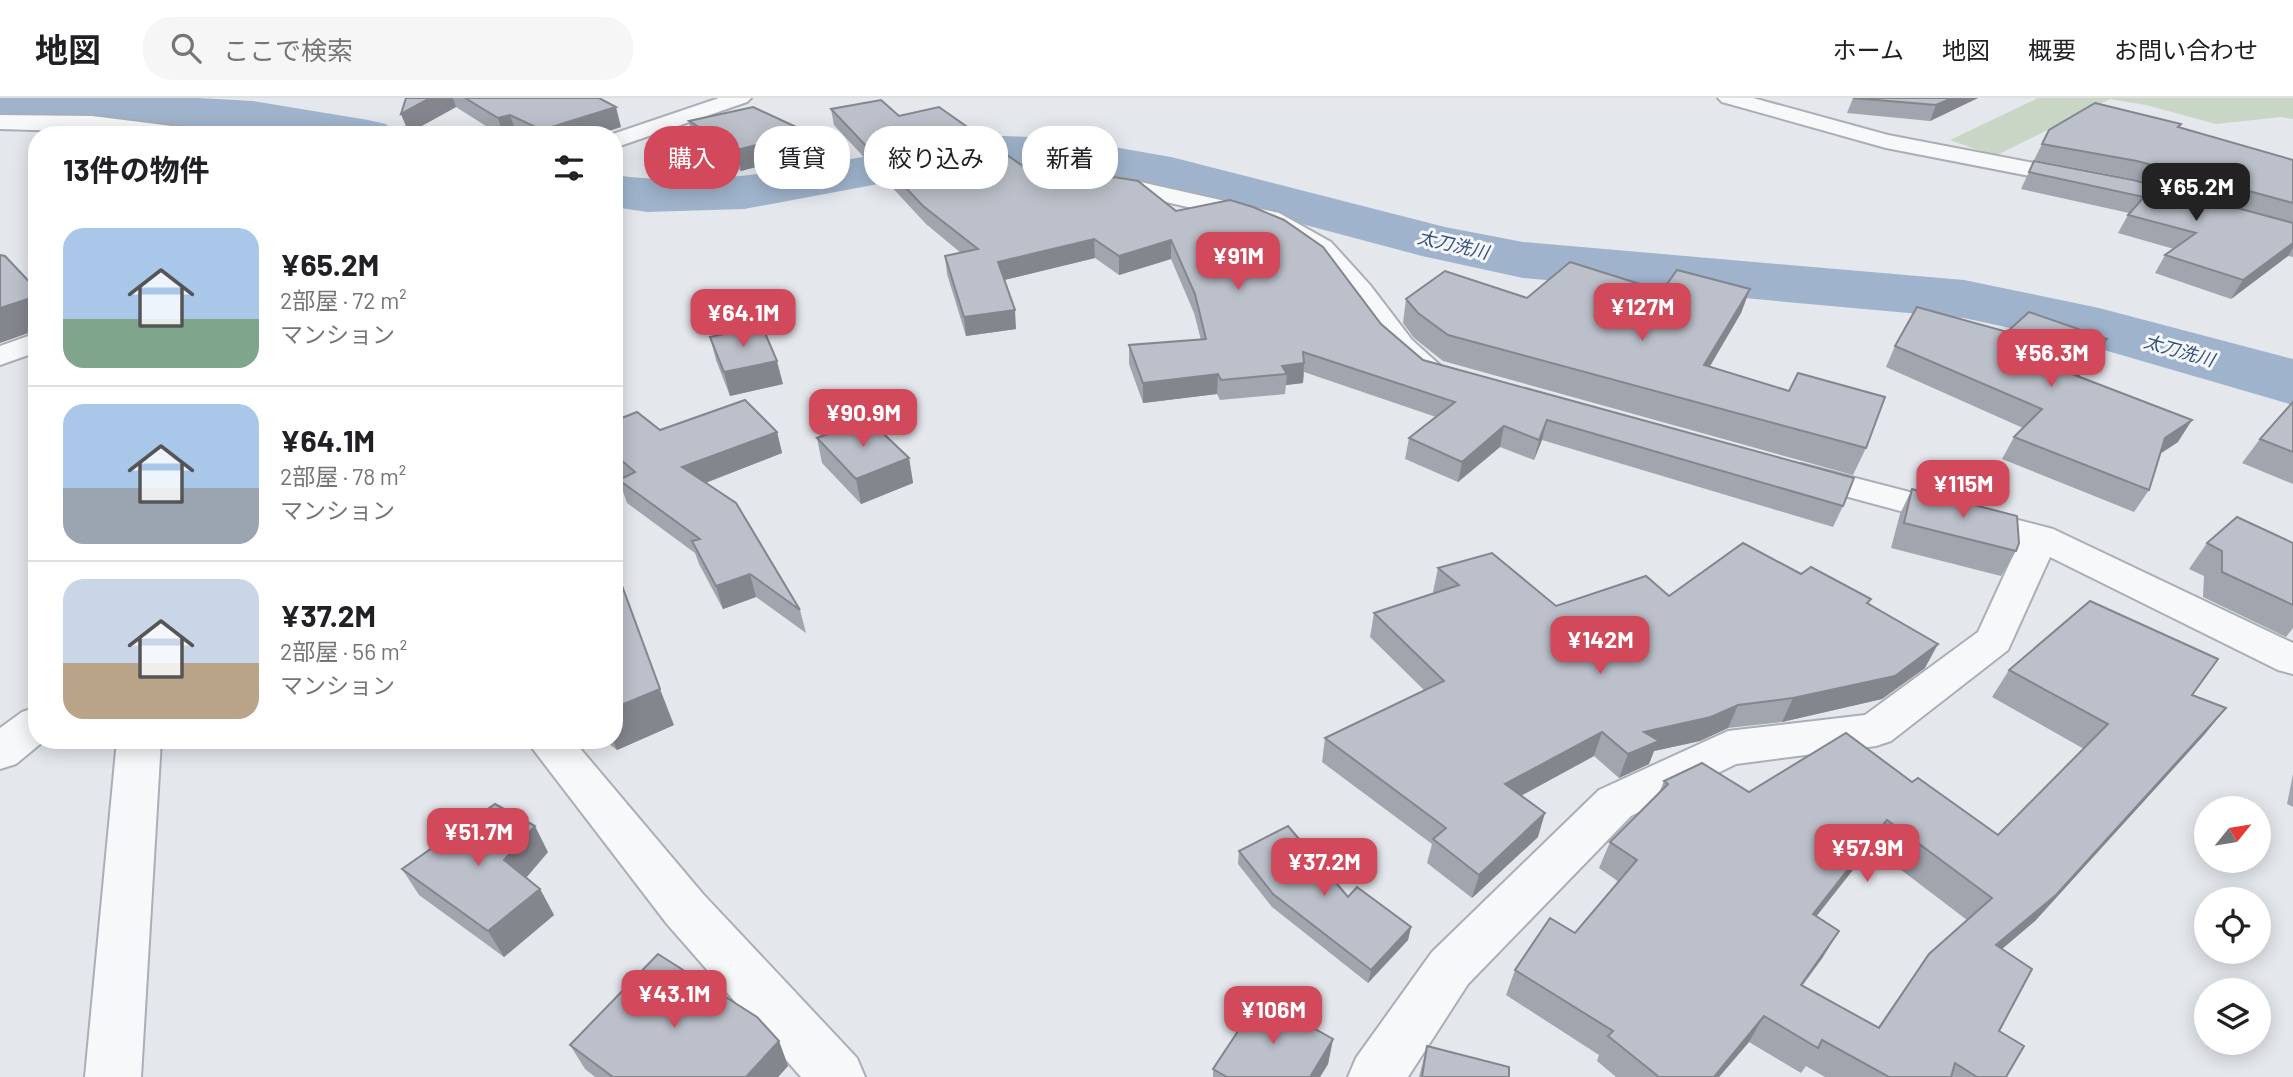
<!DOCTYPE html>
<html lang="ja">
<head>
<meta charset="utf-8">
<style>
  :root { --surface:#fff; --page:#f6f6f6; --text:#202124; --muted:#757577; --line:#e0e0e0; --accent:#d1495b }
  body { margin:0; font-family:Barlow,"Noto Sans JP",sans-serif; background:var(--page); color:var(--text); height:100vh; display:flex; flex-direction:column; font-size:26px; white-space:nowrap }
  * { box-sizing:border-box; margin:0 }
  p { font-size:23px; color:var(--muted) }
  .icon { flex:none; width:38px; height:38px; fill:none; stroke:currentColor; stroke-width:2; stroke-linecap:round; stroke-linejoin:round }
  .map { position:relative; flex:1; overflow:hidden }
  .side { position:absolute; left:28px; top:28px; width:595px; height:623px; display:flex; flex-direction:column; background:var(--surface); border-radius:28px; box-shadow:0 4px 18px #0003 }
  .side>* { flex:none }
  .banner { position:absolute; left:644px; top:28px; width:665px; height:63px; display:flex; gap:14px }
  .needle { width:46px; rotate:60deg }
  .buttons { position:absolute; left:2194px; top:698px; display:grid; gap:14px }
  .buttons a { display:grid; place-items:center; width:77px; height:77px; border-radius:50%; background:var(--surface); box-shadow:0 4px 18px #0003; font-size:35px }
  .price { position:absolute; translate:-50% -60px; padding:0 16px; border-radius:14px; background:var(--accent); color:#fff; font-size:23px; line-height:46px; filter:drop-shadow(0 2px 4px #0008) }
  .price::after { content:''; position:absolute; left:50%; top:42px; width:21px; height:16px; margin-left:-10px; background:inherit; clip-path:polygon(0 0,100% 0,50% 100%) }
  .price.active { background:#222; color:#fff }
  ul { padding:0; list-style:none }
  li { display:flex; align-items:center; gap:21px; height:175px; padding:0 35px }
  li+li { border-top:2px solid var(--line) }
  li span { display:grid; place-items:center; flex:none; width:196px; height:140px; border-radius:21px; color:#555 }
  li>.icon { margin-inline-start:auto }
  span .icon { width:84px; height:84px; fill:#fffc; stroke-width:1 }
  li b { font-size:30px }
  h2 { display:flex; justify-content:space-between; align-items:center; height:84px; padding:0 35px; font-size:30px }
  .chip { padding:0 24px; border-radius:28px; background:var(--surface); box-shadow:0 4px 18px #0003; font-size:24px; line-height:63px }
  .chip.active { background:var(--accent); color:#fff }
  header { display:flex; align-items:center; gap:42px; box-sizing:border-box; height:98px; padding:0 35px; background:var(--surface); border-bottom:2px solid var(--line) }
  header strong { font-size:33px }
  nav { display:flex; gap:38px; margin-inline-start:auto; font-size:24px }
  .search { width:490px; height:63px; background:var(--page); display:flex; align-items:center; gap:18px; box-sizing:border-box; padding:0 24px; border-radius:28px; color:var(--muted); font-size:26px }
  .map>svg:first-child { display:block }
  .green { fill:#c9d6c5 }
  .lines { fill:none; stroke-linecap:round; stroke-linejoin:round }
  .river { fill:#9fb4cc; fill-rule:evenodd }
  .minor-casing { stroke:#a9aeb7; stroke-width:4 }
  .tertiary-casing { stroke:#a9aeb7; stroke-width:4 }
  .minor { fill:#f7f8fa; fill-rule:evenodd }
  .tertiary { fill:#f7f8fa; fill-rule:evenodd }
  .wall { fill:#a1a5ae; fill-rule:evenodd }
  .shaded-wall { fill:#83868d }
  .building { fill:#bbc0ca; stroke:#83868d; stroke-width:2; fill-rule:evenodd }
  .labels { text-anchor:middle; stroke-width:6; stroke-linejoin:round; paint-order:stroke }
  .far-water-label { font-size:18px; font-style:italic; fill:#34527a; stroke:#f4f6f9 }
</style>
</head>
<body>
<header>
<strong>地図</strong>
<div class="search"><svg class="icon" aria-label="search" viewBox="0 0 24 24"><circle cx="10" cy="10" r="6"/><path d="M15 15l6 6"/></svg>ここで検索</div>
<nav><a>ホーム</a><a>地図</a><a>概要</a><a>お問い合わせ</a></nav>
</header>
<div class="map">
<svg width="2293" height="979" viewBox="0 0 2293 979">
  <rect width="100%" height="100%" fill="#e4e7ec"/>
  <polygon class="green" points="2038,0 2293,0 2293,21 2281,19 2216,26 2146,7 2110,1 1995,58 1950,42"/>
  <g class="lines">
    <g class="river">
      <polygon points="0,0 198,0 253,3 368,22 386,26 393,37 278,37 253,33 0,16"/>
      <path d="M1003,38L1062,40L1171,59L1445,129L1523,144L1964,182L2099,210L2293,261V307L2087,247L1964,220L1523,180L1422,158L1167,90L1062,70L1003,68L953,72L744,111L647,114L614,109V77C745,96 874,48 1003,38Z"/>
    </g>
    <defs>
      <g id="minor">
        <polygon points="1718,0 1753,0 1888,37 2081,74 2089,76 2093,81 2089,86 2081,88 1886,50 1722,4"/>
        <polygon points="0,17 92,18 188,30 196,32 199,37 0,31"/>
        <polygon points="1055,69 1118,79 1279,115 1331,144 1370,187 1412,242 1442,269 1438,276 1427,278 1416,276 1390,254 1350,199 1313,156 1262,126 1118,93 1047,81 1043,76 1047,71"/>
        <polygon points="37,235 37,254 0,267 0,248"/>
        <polygon points="1801,366 2053,431 2293,545 2293,576 2278,572 2050,459 2008,552 1891,643 1876,648 1736,666 1631,718 1468,886 1408,979 1348,979 1356,960 1432,854 1599,692 1728,633 1865,617 1978,534 2019,445 1789,383 1784,376 1789,369"/>
        <polygon points="37,609 37,642 45,642 16,666 0,671 0,630 22,614"/>
      </g>
      <g id="tertiary">
        <polygon points="719,0 751,0 747,4 614,50 614,37 610,37"/>
        <polygon points="117,642 161,642 141,979 85,979"/>
        <polygon points="526,642 573,642 703,796 857,960 865,979 801,979 667,826"/>
      </g>
    </defs>
    <use href="#minor" class="minor-casing"/>
    <use href="#tertiary" class="tertiary-casing"/>
    <use href="#minor" class="minor"/>
    <use href="#tertiary" class="tertiary"/>
  </g>
  <g class="wall">
    <polygon points="406,0 599,0 621,29 596,37 500,37 456,9 409,35 401,16"/>
    <polygon points="1853,0 1978,0 1930,23 1847,15"/>
    <polygon points="831,11 899,18 1027,71 1176,113 1381,226 1423,262 1843,408 1833,429 1542,342 1534,362 1500,349 1458,384 1405,361 1409,340 1436,319 1304,274 1303,285 1286,287 1285,296 1220,302 1217,296 1143,305 1129,266 1129,247 1201,242 1194,215 1171,161 1119,177 1095,160 1004,182 1016,231 966,238 947,176 945,158 961,155 926,126 834,27"/>
    <polygon points="689,23 807,34 811,54 741,73 693,43"/>
    <polygon points="2179,29 2293,62 2293,159 2288,158 2231,201 2155,175 2165,157 2174,151 2118,135 2129,115 2021,91 2034,63 2182,95 2128,80 2034,62 2049,32"/>
    <polygon points="1750,191 1741,215 1710,268 1866,350 1853,377 1443,263 1414,240 1403,225 1406,201 1527,200 1662,193"/>
    <polygon points="2007,234 2107,241 2095,262 2078,279 2178,344 2160,356 2149,392 2134,414 2002,361 2014,339 2023,330 1886,269 1895,248"/>
    <polygon points="710,239 783,286 730,298 716,262"/>
    <polygon points="2293,304 2293,386 2242,365 2260,341"/>
    <polygon points="614,323 660,332 777,334 782,355 706,385 800,512 806,535 756,499 723,511 699,466 695,455 627,405 619,382 624,380 614,372"/>
    <polygon points="817,340 909,360 913,385 861,406 822,365"/>
    <polygon points="1912,391 2016,453 2001,478 1891,450 1900,416"/>
    <polygon points="2207,445 2293,445 2293,530 2286,539 2203,499 2204,478 2189,471"/>
    <polygon points="1438,470 1556,508 1669,498 1801,476 1869,506 1925,570 1882,601 1782,624 1728,630 1700,643 1654,653 1649,666 1619,680 1594,658 1521,698 1538,739 1472,800 1427,765 1432,746 1322,664 1325,640 1425,593 1370,539 1374,515 1435,495 1433,494"/>
    <path d="M2009,572L2192,597L2226,610L2204,637L2035,823L2002,851L1999,933L2006,979H1825L1806,968L1801,975L1749,944L1719,979H1616L1597,963L1599,957L1506,897L1515,872L1575,835L1619,784L1599,770L1610,744L1659,695L1664,683L1749,694L1912,684L1998,737L2084,651L1992,599ZM1871,749L1967,822L1929,856L1878,929L1802,888L1823,859L1816,818Z"/>
    <polygon points="674,627 617,652 604,642 614,642"/>
    <polygon points="2293,676 2293,709 2287,706"/>
    <polygon points="1239,753 1348,799 1411,829 1408,842 1368,885 1272,809 1238,766"/>
    <polygon points="548,754 526,780 540,791 554,817 504,859 419,797 402,771"/>
    <polygon points="1333,941 1328,966 1320,979 1213,979 1213,971"/>
    <polygon points="779,943 788,968 778,979 595,979 585,971 570,947"/>
    <polygon points="1427,948 1509,979 1419,979"/>
  </g>
  <g class="shaded-wall">
    <polygon points="430,0 453,0 456,9 409,35 401,16"/>
    <polygon points="1952,0 1978,0 1930,23 1936,7"/>
    <polygon points="616,9 621,29 596,37 544,37 542,32"/>
    <polygon points="510,17 517,36 503,37 498,20"/>
    <polygon points="807,34 811,54 741,73 737,52"/>
    <polygon points="1094,141 1095,160 1000,183 998,164"/>
    <polygon points="1171,142 1171,161 1119,177 1119,158"/>
    <polygon points="2293,145 2293,150 2288,158 2231,201 2243,182"/>
    <polygon points="1750,191 1741,215 1696,292 1704,267"/>
    <polygon points="37,198 37,232 0,245 0,210"/>
    <polygon points="1015,212 1016,231 966,238 964,219"/>
    <polygon points="2107,241 2095,262 2060,298 2072,276"/>
    <polygon points="777,263 783,286 730,298 724,274"/>
    <polygon points="1304,265 1303,285 1286,287 1287,276 1282,268"/>
    <polygon points="1218,276 1217,296 1143,305 1143,285"/>
    <polygon points="1547,322 1542,342 1534,362 1539,342"/>
    <polygon points="2192,322 2178,344 2150,362 2165,340"/>
    <polygon points="1504,328 1500,349 1458,384 1462,364"/>
    <polygon points="777,334 782,355 689,391 682,369"/>
    <polygon points="909,360 913,385 861,406 856,381"/>
    <polygon points="750,476 756,499 723,511 716,488"/>
    <polygon points="1938,546 1925,570 1882,601 1782,624 1793,600"/>
    <polygon points="660,591 674,627 617,652 613,642 614,642 614,610"/>
    <polygon points="1738,607 1728,630 1700,643 1654,653 1649,666 1619,680 1628,656 1644,634"/>
    <polygon points="2226,610 2204,637 2035,823 1976,873 1996,847"/>
    <polygon points="1602,634 1594,658 1498,710 1505,686"/>
    <polygon points="1545,715 1538,739 1472,800 1479,777"/>
    <polygon points="1887,722 1871,749 1797,843 1813,816"/>
    <polygon points="535,728 548,754 519,788 504,762"/>
    <polygon points="540,791 554,817 504,859 488,833"/>
    <polygon points="1411,829 1408,842 1368,885 1371,872"/>
    <polygon points="1839,833 1823,859 1784,912 1801,887"/>
    <polygon points="1764,918 1749,944 1719,979 1714,979"/>
    <polygon points="1333,941 1328,966 1320,979 1310,979"/>
    <polygon points="779,943 788,968 778,979 746,979"/>
  </g>
  <g class="building">
    <polygon points="406,0 430,0 401,16"/>
    <polygon points="465,0 599,0 616,9 542,32 510,17 498,20"/>
    <polygon points="1853,0 1952,0 1936,7"/>
    <polygon points="881,2 899,18 939,9 1027,71 1048,67 1067,71 1084,86 1114,79 1138,83 1176,113 1230,102 1253,109 1284,122 1323,149 1381,226 1423,262 1854,380 1843,408 1547,322 1539,342 1504,328 1462,364 1409,340 1455,304 1303,254 1304,265 1282,268 1287,276 1221,282 1218,276 1143,285 1129,247 1206,241 1195,196 1171,142 1119,158 1094,141 998,164 1015,212 964,219 945,158 978,151 923,108 831,11"/>
    <polygon points="2095,5 2181,26 2178,29 2293,62 2293,105 2137,63 2042,46 2049,32"/>
    <polygon points="753,9 807,34 737,52 689,23"/>
    <polygon points="2034,63 2133,82 2293,125 2293,145 2243,182 2165,157 2196,135 2128,117 2144,99 2029,74"/>
    <polygon points="0,157 5,158 37,192 37,198 0,210"/>
    <polygon points="1570,164 1662,193 1677,172 1750,191 1704,267 1789,293 1798,275 1885,299 1866,350 1448,237 1418,215 1406,201 1445,173 1527,200"/>
    <polygon points="1917,209 2007,234 2029,214 2107,241 2072,276 2192,322 2165,340 2149,392 2014,339 2042,311 1895,248"/>
    <polygon points="762,228 777,263 724,274 710,239"/>
    <polygon points="745,302 777,334 682,369 736,405 800,512 750,476 716,488 692,443 700,441 619,382 635,374 614,356 614,323 637,314 660,332"/>
    <polygon points="2293,304 2293,354 2260,341"/>
    <polygon points="868,321 909,360 856,381 817,340"/>
    <polygon points="1912,391 2017,418 2019,445 2016,453 1904,425"/>
    <polygon points="2237,419 2293,445 2293,507 2222,474 2222,453 2207,445"/>
    <polygon points="1743,445 1801,476 1811,469 1871,501 1867,505 1938,546 1895,578 1793,600 1738,607 1711,619 1644,634 1659,643 1628,656 1602,634 1505,686 1545,715 1479,777 1433,741 1446,730 1325,640 1444,583 1374,515 1459,487 1438,470 1492,455 1556,508 1646,478 1669,498"/>
    <polygon points="614,466 660,591 614,610"/>
    <path d="M2090,503L2218,561L2192,597L2226,610L2056,797L1996,847L2032,871L1999,933L2024,948L2006,979H1977L1955,965L1951,979H1889L1822,942L1818,950L1764,918L1714,979H1659L1608,938L1613,933L1515,872L1550,820L1575,835L1637,762L1610,744L1668,686L1664,683L1702,665L1749,694L1846,635L1912,684L1918,680L1998,737L2108,626L2009,572ZM1887,722L1992,800L1929,856L1879,930L1801,887L1839,833L1813,816Z"/>
    <polygon points="495,706 535,728 504,762 540,791 488,833 402,771"/>
    <polygon points="1288,728 1348,799 1357,789 1411,829 1371,872 1273,796 1239,753"/>
    <polygon points="658,856 757,919 779,943 746,979 613,979 570,947"/>
    <polygon points="1260,900 1333,941 1310,979 1227,979 1213,971"/>
    <polygon points="1427,948 1509,969 1509,979 1422,979"/>
  </g>
  <g class="labels">
    <g class="far-water-label">
      <text transform="translate(1453 147) rotate(13)" y="6">太刀洗川</text>
      <text transform="translate(2179 253) rotate(16)" y="6">太刀洗川</text>
    </g>
  </g>
</svg>
<div class="buttons">
<a><svg class="needle" viewBox="-14 -14 28 28"><path d="M0-13l5 13h-10z" fill="#e53935"/><path d="M0 13l5-13h-10z" fill="#757577"/></svg></a>
<a><svg class="icon" aria-label="locate" viewBox="0 0 24 24"><circle cx="12" cy="12" r="6"/><path d="M12 2v4M12 18v4M2 12h4M18 12h4"/></svg></a>
<a><svg class="icon" aria-label="layers" viewBox="0 0 24 24"><path d="M12 4l9 5-9 5-9-5zM3 14l9 5 9-5"/></svg></a>
</div>
<b class="price active" style="left:2196px;top:125px">¥65.2M</b>
<b class="price" style="left:1238px;top:194px">¥91M</b>
<b class="price" style="left:1642px;top:245px">¥127M</b>
<b class="price" style="left:743px;top:251px">¥64.1M</b>
<b class="price" style="left:2051px;top:291px">¥56.3M</b>
<b class="price" style="left:863px;top:351px">¥90.9M</b>
<b class="price" style="left:1963px;top:422px">¥115M</b>
<b class="price" style="left:1600px;top:578px">¥142M</b>
<b class="price" style="left:478px;top:770px">¥51.7M</b>
<b class="price" style="left:1867px;top:786px">¥57.9M</b>
<b class="price" style="left:1324px;top:800px">¥37.2M</b>
<b class="price" style="left:674px;top:932px">¥43.1M</b>
<b class="price" style="left:1273px;top:948px">¥106M</b>
<div class="banner">
<a class="chip active">購入</a>
<a class="chip">賃貸</a>
<a class="chip">絞り込み</a>
<a class="chip">新着</a>
</div>
<section class="side">
<h2>13件の物件<svg class="icon" aria-label="filters" viewBox="0 0 24 24"><path d="M4 7h16M4 17h16"/><circle cx="9" cy="7" r="2"/><circle cx="15" cy="17" r="2"/></svg></h2>
<ul>
<li><span style="background:linear-gradient(#a9c7e8 65%,#7fa58c 0)"><svg class="icon" aria-label="home" viewBox="0 0 24 24"><path d="M3 11l9-7 9 7M6 9v11h12V9"/></svg></span><div><b>¥65.2M</b><p>2部屋 · 72 m²</p><p>マンション</p></div></li>
<li><span style="background:linear-gradient(#a9c7e8 60%,#9aa5b1 0)"><svg class="icon" aria-label="home" viewBox="0 0 24 24"><path d="M3 11l9-7 9 7M6 9v11h12V9"/></svg></span><div><b>¥64.1M</b><p>2部屋 · 78 m²</p><p>マンション</p></div></li>
<li><span style="background:linear-gradient(#c9d6e8 60%,#b9a48a 0)"><svg class="icon" aria-label="home" viewBox="0 0 24 24"><path d="M3 11l9-7 9 7M6 9v11h12V9"/></svg></span><div><b>¥37.2M</b><p>2部屋 · 56 m²</p><p>マンション</p></div></li>
</ul>
</section>
</div>
</body>
</html>
